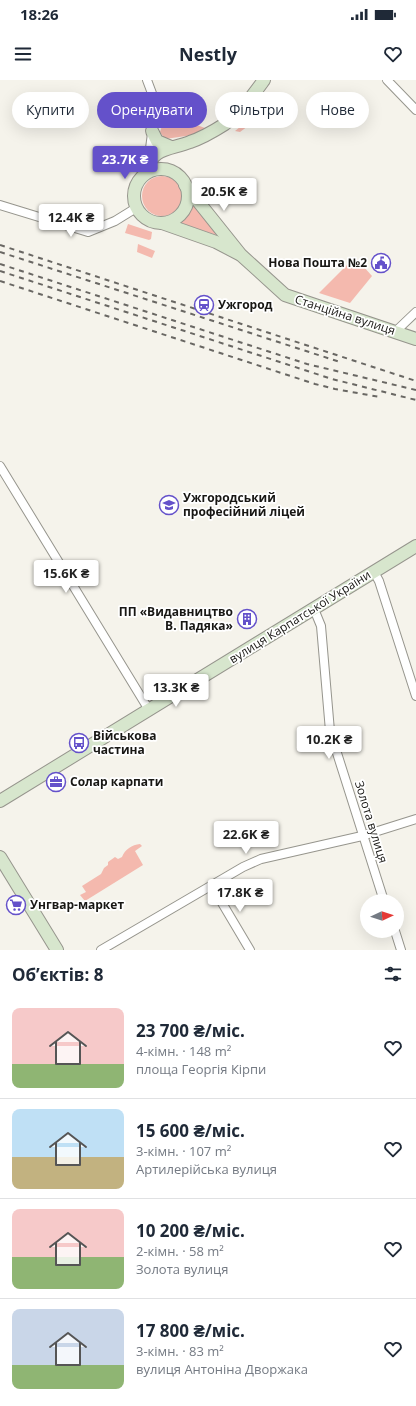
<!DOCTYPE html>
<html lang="uk">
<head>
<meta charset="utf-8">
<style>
  :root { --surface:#fff; --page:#f2f2f3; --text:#1f2937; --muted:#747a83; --line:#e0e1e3; --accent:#6451ca }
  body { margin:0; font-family:"Open Sans",sans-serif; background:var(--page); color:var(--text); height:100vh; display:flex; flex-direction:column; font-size:15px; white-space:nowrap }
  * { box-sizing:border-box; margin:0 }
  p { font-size:13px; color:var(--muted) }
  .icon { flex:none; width:22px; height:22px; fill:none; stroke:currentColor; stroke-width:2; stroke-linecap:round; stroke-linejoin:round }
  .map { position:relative; height:870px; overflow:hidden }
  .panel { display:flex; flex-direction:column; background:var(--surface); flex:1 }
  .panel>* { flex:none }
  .banner { position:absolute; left:12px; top:12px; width:392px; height:36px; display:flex; gap:8px }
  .needle { width:26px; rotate:86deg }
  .fabs { position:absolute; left:360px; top:814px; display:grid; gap:8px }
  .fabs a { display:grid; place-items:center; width:44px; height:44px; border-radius:50%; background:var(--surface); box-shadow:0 4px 16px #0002; font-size:20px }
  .price { position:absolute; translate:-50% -34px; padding:0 9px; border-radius:4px; background:#fff; color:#222; font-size:13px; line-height:26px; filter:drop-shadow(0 1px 2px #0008) }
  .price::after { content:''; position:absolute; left:50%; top:24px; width:12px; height:9px; margin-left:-6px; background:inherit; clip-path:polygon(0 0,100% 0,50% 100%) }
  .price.on { background:var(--accent); color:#fff }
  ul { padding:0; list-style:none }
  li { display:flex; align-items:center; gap:12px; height:100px; padding:0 12px }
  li+li { border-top:1px solid var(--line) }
  li span { display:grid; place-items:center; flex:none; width:112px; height:80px; border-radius:8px; color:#555 }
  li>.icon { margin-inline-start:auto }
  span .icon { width:48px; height:48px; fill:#fffc; stroke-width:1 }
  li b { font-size:17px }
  h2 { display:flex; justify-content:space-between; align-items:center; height:48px; padding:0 12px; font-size:17px }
  .pill { padding:0 14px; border-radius:18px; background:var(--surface); box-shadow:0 4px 16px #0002; font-size:14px; line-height:36px }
  .pill.on { background:var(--accent); color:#fff }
  .status { display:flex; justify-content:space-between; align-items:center; height:28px; padding:0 20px; background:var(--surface); direction:ltr }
  .status svg { height:11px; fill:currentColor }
  header { display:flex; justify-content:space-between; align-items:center; height:52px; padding:0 12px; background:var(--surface); font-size:18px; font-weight:700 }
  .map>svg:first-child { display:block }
  .green { fill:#f4b9ae }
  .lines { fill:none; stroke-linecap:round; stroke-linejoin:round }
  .street-casing { stroke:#96958d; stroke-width:10 }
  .secondary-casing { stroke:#96958d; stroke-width:14 }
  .street { stroke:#fff; stroke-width:8 }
  .secondary { stroke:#d7e6cd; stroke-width:12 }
  .rail { stroke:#696763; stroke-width:2; stroke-dasharray:5 5; stroke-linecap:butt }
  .labels { text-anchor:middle; stroke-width:3.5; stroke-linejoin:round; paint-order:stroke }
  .poi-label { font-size:12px; font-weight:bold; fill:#181714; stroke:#fff; text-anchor:start }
  .street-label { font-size:12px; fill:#181714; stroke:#fff }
</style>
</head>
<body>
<div class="status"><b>18:26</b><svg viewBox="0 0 49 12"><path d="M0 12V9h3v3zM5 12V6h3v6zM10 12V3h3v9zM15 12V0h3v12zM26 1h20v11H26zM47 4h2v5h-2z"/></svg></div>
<header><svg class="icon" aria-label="menu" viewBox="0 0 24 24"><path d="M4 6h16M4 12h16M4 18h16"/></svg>Nestly<svg class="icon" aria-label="heart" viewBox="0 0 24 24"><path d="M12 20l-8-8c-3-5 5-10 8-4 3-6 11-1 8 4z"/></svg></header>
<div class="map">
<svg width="416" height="870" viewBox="0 0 416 870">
  <rect width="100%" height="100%" fill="#f5f3eb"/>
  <g class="green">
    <polygon points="260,22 266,26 248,46 240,52 235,51 245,43"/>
    <polygon points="169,35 205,48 205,49 193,55 165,59 160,52 165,37"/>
    <circle cx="162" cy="116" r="20"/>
    <polygon points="192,124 194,124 218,153 216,155 180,143 188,133"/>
    <polygon points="128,144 152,152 151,159 149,160 125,153"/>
    <polygon points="138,164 155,171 152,178 137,172"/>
    <polygon points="355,177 372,196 350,223 319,213"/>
    <path d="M140,764L142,766L135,771L143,785L85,821L80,815L86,812L82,806L101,794L104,788L108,785V782L115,777L118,779L122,777C125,769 132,765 140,764Z"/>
  </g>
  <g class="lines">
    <defs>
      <g id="street">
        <polyline points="147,0 156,24 148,83"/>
        <polyline points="387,0 416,30"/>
        <polyline points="0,125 88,152 115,141 136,128"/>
        <polyline points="395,252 416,232"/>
        <polyline points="0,386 149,630"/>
        <polyline points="374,492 379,501 416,616"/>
        <polyline points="314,529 321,546 330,651 384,821"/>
        <polyline points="212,806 250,870"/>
        <polyline points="395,851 401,870"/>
        <polyline points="101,870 243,787 261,779 362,756 416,739"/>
      </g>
      <g id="secondary">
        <polyline points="152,51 157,61 171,67"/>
        <circle cx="161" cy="116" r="27"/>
        <path d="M146,93C151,67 170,70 190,62C202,58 214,51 225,44C241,32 253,15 264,0"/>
        <polyline points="185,105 241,175 285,215 416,259"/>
        <polyline points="162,143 216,162 239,174"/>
        <polyline points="0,721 416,466"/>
        <polyline points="0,777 57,870"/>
      </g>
    </defs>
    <use href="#street" class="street-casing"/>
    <use href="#secondary" class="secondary-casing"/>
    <use href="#street" class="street"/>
    <use href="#secondary" class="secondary"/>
    <g class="rail">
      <polyline points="0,165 416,301"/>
      <polyline points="0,172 340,282"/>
      <polyline points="0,184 307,284 416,310"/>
      <polyline points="0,191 332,299 416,320"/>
      <polyline points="0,201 315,304 335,309 380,317"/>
    </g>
  </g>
  <defs>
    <symbol id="civic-ring" viewBox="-11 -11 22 22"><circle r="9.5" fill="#fff" stroke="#6451ca" stroke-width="1.5"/><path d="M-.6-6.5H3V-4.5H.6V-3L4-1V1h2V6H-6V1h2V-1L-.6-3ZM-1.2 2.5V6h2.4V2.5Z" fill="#6451ca"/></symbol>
    <symbol id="station-ring" viewBox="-11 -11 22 22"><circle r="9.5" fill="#fff" stroke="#6451ca" stroke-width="1.5"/><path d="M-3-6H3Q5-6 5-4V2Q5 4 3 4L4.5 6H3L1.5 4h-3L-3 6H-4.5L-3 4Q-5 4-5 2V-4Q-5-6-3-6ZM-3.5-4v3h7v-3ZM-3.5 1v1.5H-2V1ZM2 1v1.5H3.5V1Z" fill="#6451ca"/></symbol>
    <symbol id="university-ring" viewBox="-11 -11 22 22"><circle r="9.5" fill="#fff" stroke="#6451ca" stroke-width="1.5"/><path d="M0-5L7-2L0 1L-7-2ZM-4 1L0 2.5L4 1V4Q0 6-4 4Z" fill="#6451ca"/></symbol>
    <symbol id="building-ring" viewBox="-11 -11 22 22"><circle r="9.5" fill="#fff" stroke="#6451ca" stroke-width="1.5"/><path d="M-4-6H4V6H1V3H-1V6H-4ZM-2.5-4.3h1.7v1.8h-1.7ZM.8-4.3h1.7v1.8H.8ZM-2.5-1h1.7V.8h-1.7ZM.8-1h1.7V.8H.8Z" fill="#6451ca"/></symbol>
    <symbol id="bus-ring" viewBox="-11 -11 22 22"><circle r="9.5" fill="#fff" stroke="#6451ca" stroke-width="1.5"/><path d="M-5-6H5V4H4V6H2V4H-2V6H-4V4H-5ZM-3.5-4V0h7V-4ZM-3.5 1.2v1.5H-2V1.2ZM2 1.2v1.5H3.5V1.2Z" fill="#6451ca"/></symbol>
    <symbol id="office-ring" viewBox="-11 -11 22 22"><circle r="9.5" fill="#fff" stroke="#6451ca" stroke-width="1.5"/><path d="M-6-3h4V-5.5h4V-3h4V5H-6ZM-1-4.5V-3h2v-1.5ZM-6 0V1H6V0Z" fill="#6451ca"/></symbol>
    <symbol id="supermarket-ring" viewBox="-11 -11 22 22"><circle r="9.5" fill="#fff" stroke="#6451ca" stroke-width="1.5"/><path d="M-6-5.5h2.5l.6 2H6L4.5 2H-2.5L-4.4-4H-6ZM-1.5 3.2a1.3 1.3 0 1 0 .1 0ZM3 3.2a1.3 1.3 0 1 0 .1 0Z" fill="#6451ca"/></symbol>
  </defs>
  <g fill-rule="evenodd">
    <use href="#civic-ring" x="370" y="172" width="22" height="22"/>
    <use href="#station-ring" x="193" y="214" width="22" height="22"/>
    <use href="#university-ring" x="158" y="414" width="22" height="22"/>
    <use href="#building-ring" x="236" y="528" width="22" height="22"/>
    <use href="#bus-ring" x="68" y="652" width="22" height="22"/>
    <use href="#office-ring" x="45" y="691" width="22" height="22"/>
    <use href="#supermarket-ring" x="5" y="814" width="22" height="22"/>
  </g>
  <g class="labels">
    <g class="poi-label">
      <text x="367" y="187" text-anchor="end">Нова Пошта №2</text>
      <text x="218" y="229">Ужгород</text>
      <text x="183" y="422">Ужгородський<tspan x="183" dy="14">професійний ліцей</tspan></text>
      <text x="233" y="536" text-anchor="end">ПП «Видавництво<tspan x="233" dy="14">В. Падяка»</tspan></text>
      <text x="93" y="660">Військова<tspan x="93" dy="14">частина</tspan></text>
      <text x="70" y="706">Солар карпати</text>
      <text x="30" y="829">Унгвар-маркет</text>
    </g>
    <g class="street-label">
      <text transform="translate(345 235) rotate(18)" y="4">Станційна вулиця</text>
      <text transform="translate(300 537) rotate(-32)" y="4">вулиця Карпатської України</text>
      <text transform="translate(371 742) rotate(73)" y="4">Золота вулиця</text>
    </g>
  </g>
</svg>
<div class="fabs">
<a><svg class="needle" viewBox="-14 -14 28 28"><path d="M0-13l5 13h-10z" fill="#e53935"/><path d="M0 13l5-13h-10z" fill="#747a83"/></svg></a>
</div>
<b class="price on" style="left:125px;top:100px">23.7K ₴</b>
<b class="price" style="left:224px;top:132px">20.5K ₴</b>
<b class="price" style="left:71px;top:158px">12.4K ₴</b>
<b class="price" style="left:66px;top:514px">15.6K ₴</b>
<b class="price" style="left:176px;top:628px">13.3K ₴</b>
<b class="price" style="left:329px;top:680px">10.2K ₴</b>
<b class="price" style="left:246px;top:775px">22.6K ₴</b>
<b class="price" style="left:240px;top:833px">17.8K ₴</b>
<div class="banner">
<a class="pill">Купити</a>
<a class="pill on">Орендувати</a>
<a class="pill">Фільтри</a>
<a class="pill">Нове</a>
</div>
</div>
<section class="panel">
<h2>Об’єктів: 8<svg class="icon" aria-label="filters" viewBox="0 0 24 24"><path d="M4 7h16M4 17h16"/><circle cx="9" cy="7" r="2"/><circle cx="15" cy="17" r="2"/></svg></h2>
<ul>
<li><span style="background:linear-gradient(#f6c9c9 70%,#8fb573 0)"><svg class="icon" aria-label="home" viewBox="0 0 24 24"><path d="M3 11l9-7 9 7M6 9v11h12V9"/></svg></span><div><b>23 700 ₴/міс.</b><p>4-кімн. · 148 m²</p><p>площа Георгія Кірпи</p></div><svg class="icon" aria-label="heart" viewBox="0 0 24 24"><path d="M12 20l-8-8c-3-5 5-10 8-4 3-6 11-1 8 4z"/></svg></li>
<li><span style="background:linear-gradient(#bfe0f5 60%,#c2b280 0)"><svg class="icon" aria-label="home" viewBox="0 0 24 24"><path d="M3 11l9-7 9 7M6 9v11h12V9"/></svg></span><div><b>15 600 ₴/міс.</b><p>3-кімн. · 107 m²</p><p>Артилерійська вулиця</p></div><svg class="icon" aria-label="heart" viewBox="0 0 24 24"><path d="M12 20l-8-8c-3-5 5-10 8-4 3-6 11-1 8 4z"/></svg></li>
<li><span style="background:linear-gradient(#f6c9c9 60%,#8fb573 0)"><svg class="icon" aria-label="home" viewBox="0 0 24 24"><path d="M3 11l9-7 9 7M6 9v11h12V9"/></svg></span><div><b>10 200 ₴/міс.</b><p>2-кімн. · 58 m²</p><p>Золота вулиця</p></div><svg class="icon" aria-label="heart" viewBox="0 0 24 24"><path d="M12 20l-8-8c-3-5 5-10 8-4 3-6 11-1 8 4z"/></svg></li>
<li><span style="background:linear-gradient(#c9d6e8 70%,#8fb573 0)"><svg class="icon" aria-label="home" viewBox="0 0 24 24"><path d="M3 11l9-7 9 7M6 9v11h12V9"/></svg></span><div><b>17 800 ₴/міс.</b><p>3-кімн. · 83 m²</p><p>вулиця Антоніна Дворжака</p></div><svg class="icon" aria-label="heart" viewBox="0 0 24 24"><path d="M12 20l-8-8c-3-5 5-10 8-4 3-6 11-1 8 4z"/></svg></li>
</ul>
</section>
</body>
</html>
